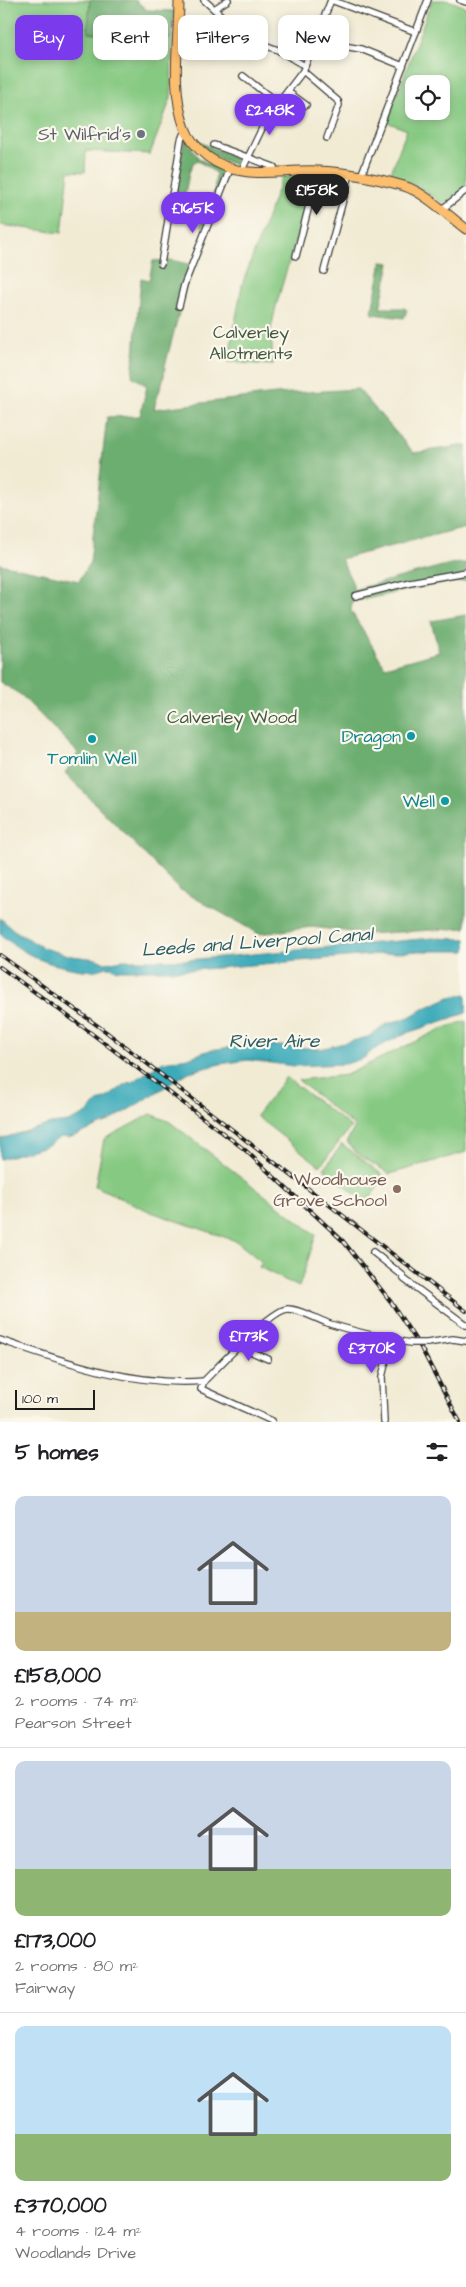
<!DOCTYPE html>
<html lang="en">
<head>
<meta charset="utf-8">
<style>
  :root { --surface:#fff; --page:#f6f6f6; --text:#202124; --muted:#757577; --line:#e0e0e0; --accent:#7c3aed }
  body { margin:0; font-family:"Architects Daughter",sans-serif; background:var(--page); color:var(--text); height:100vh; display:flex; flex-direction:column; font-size:19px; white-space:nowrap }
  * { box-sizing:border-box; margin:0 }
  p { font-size:16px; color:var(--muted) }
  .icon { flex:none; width:28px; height:28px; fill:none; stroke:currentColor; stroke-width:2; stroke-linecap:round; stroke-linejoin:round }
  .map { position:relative; height:1422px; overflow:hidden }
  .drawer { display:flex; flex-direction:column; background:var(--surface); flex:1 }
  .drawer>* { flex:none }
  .hud { position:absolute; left:15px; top:15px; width:436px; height:45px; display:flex; gap:10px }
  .fabs { position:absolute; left:405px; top:75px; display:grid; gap:10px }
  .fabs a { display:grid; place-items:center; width:45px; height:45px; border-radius:10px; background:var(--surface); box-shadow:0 2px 8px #0003; font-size:25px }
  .scale { position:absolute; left:15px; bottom:12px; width:80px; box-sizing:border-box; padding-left:5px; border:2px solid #1c1c1c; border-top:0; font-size:14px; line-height:18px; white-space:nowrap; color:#1c1c1c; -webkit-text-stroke:4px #fbf7ec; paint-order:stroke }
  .price { position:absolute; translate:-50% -42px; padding:0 11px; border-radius:18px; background:var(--accent); color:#fff; font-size:16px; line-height:32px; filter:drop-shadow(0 1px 2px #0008) }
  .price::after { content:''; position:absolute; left:50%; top:30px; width:15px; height:11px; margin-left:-8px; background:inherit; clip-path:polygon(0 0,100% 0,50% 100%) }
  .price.current { background:#222; color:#fff }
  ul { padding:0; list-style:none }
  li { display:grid; align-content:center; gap:10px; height:265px; padding:0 15px }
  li+li { border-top:1px solid var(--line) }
  li span { display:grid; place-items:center; height:155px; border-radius:10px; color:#555 }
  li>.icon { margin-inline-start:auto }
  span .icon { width:90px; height:90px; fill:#fffc; stroke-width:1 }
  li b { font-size:21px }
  h2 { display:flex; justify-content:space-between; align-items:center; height:60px; padding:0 15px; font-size:21px }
  .chip { padding:0 18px; border-radius:10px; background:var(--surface); box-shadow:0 2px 8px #0003; font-size:18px; line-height:45px }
  .chip.current { background:var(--accent); color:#fff }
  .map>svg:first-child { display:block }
  .green { fill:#86c982; stroke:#51724f; fill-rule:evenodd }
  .forest { fill:#6cad70; stroke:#446446 }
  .water { fill:#3baab9; stroke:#2c636a }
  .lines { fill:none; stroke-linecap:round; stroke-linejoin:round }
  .street-casing { stroke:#3c3b38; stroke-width:8 }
  .primary-casing { stroke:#3c3b38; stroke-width:11 }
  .street { stroke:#fff; stroke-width:5.5 }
  .primary { stroke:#fbbd6e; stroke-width:9 }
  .rail-casing { stroke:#1c1c1c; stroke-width:4 }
  .rail { stroke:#fbf7ec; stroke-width:2; stroke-dasharray:5.5; stroke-linecap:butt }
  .street-bridge-casing { stroke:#3c3b38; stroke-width:8; stroke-linecap:butt }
  .street-bridge { stroke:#fff; stroke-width:5.5 }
  .worship-dot { fill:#6b7280; stroke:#fbf7ec; stroke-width:2 }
  .culture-dot { fill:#0f9aa8; stroke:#fbf7ec; stroke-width:2 }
  .education-dot { fill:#8d6e63; stroke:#fbf7ec; stroke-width:2 }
  .labels { text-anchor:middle; stroke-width:4.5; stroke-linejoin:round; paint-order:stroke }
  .worship-label { font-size:18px; fill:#5b616d; stroke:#fbf7ec; text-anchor:end }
  .park-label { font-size:18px; fill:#415940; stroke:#fbf7ec }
  .culture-label { font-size:18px; fill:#0d838f; stroke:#fbf7ec; text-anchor:end }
  .education-label { font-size:18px; fill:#785e54; stroke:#fbf7ec; text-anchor:end }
  .water-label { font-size:19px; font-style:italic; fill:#2a5c63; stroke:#fbf7ec }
</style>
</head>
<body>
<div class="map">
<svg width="466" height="1422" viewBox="0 0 466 1422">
  <rect width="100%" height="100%" fill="#fbf7ec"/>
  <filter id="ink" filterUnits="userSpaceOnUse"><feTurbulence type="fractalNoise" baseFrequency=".02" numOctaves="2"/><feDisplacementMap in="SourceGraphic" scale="10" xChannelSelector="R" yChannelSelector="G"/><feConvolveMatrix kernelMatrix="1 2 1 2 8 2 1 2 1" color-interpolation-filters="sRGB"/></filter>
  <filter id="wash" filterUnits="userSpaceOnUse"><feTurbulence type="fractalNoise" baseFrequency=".0096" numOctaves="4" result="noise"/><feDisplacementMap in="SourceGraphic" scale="20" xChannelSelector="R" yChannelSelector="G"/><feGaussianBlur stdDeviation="1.12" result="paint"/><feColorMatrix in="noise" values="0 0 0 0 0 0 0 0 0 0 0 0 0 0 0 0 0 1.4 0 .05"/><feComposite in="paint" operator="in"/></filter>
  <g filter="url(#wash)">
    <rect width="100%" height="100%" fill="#f1ebd4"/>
    <g class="green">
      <polygon points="0,0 90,0 88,28 148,40 172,38 171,98 150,154 86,151 85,172 69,171 62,233 0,225"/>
      <path d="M432,0H448L466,7V188L444,204L415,185L389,177L407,130L387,122ZM414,84H441V111H414Z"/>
      <polygon points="282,177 314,177 276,306 271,329 273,365 228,362 242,285"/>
      <path d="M466,1021V1152L390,1174C378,1166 352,1154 347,1141L355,1127L298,1080L346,1075L441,1029Z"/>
      <polygon points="286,1077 351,1127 320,1166 256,1116"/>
      <polygon points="151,1114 170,1122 316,1235 299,1287 259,1267 262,1262 236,1241 151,1212 95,1186 104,1139"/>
      <polygon points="342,1144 385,1177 366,1203 324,1169"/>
    </g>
    <g class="forest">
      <polygon points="90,0 135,0 147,10 174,11 172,38 148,40 88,32"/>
      <polygon points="186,139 199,159 227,172 203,228 200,226 214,193 216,173 198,161 193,163 189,173 183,205 179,208 173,207 184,141"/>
      <path d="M195,140L243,161L236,165C220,160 207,153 195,140Z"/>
      <path d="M170,260L195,265L186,286L165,366C165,381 157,394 154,409L275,394L358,389L414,453L466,445V527L341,559L353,584V590L450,564L466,563V581L436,584L352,602L351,611L385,667L439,652L431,621L466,615V928L367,934L312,927L259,934L179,889L65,773L78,753L21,695L0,682V564L79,581L90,562L107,417L140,416L147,386L132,376L141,278L149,280L153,261Z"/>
      <polygon points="382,262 390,263 380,308 404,308 407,310 404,318 373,314 372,311"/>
    </g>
    <g class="water">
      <path d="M0,918L14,930L43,948L72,956L97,959L105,963L123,960H187L432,938L466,939V951H418L192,970H117C110,964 103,969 96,970C85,972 71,968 61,966C37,961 18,949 0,934Z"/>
      <polygon points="466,994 466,1013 404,1034 373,1050 364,1058 346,1064 294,1066 248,1060 220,1064 189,1072 109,1122 69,1138 61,1137 46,1146 0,1159 0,1139 51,1124 68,1122 84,1115 90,1111 96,1103 110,1096 127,1083 132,1082 163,1062 188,1058 210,1050 252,1044 320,1049 368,1037 387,1024 409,1017 427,1007 450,997"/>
    </g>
  </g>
  <g filter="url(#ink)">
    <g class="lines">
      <defs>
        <g id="street">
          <polyline points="204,0 246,38 278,50 305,66"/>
          <polyline points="331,0 416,32"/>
          <polyline points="460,0 466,2"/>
          <polyline points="214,9 228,0"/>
          <polyline points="315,41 361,49 403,66"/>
          <polyline points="303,71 338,101 339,105 327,138"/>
          <polyline points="243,76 279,104"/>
          <polyline points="288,92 306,105"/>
          <polyline points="214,145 274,167"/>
          <polyline points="241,172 267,118 303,71 331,0"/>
          <polyline points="361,176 428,0"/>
          <polyline points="441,210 465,191"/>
          <polyline points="296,256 318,171"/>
          <polyline points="161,264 181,140 185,130"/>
          <polyline points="324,271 350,174"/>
          <polyline points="179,306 184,285 230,169"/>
          <polyline points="355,596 410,582 466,572"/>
          <polyline points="373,1252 402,1275 404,1279 466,1325"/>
          <path d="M0,1340C65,1362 134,1387 204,1381C218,1367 270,1311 287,1309C297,1308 319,1320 330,1324C357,1332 384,1339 411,1343"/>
          <polyline points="427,1343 453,1339 466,1341"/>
          <polyline points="238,1346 268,1359"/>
          <polyline points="204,1381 201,1389 272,1421"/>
          <polyline points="384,1422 382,1377 391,1340"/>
        </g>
        <path id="primary" d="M179,0C179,41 170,89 185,128C189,140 198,149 208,157C242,182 279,169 318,171C347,172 376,178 404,186C426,193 447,215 466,229"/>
      </defs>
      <use href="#street" class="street-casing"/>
      <use href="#primary" class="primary-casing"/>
      <use href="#street" class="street"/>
      <use href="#primary" class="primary"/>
      <defs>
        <g id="rail">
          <polyline points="0,955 105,1031 466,1311"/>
          <polyline points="0,967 83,1027 244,1149 343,1241 391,1302 421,1348 460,1422"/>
        </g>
      </defs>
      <use href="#rail" class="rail-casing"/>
      <use href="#rail" class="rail"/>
      <defs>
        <polyline id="street-bridge" points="411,1343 427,1343"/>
      </defs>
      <use href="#street-bridge" class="street-bridge-casing"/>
      <use href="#street-bridge" class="street-bridge"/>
    </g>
  </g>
  <circle class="worship-dot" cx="141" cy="134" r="5"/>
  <g class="culture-dot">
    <circle cx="411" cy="736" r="5"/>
    <circle cx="92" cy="739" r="5"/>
    <circle cx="445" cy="801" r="5"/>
  </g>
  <circle class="education-dot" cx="397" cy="1189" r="5"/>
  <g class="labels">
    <g class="worship-label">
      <text x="131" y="140">St Wilfrid's</text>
    </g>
    <g class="park-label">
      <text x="251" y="338">Calverley<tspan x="251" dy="21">Allotments</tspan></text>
      <text x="232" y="723">Calverley Wood</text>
    </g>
    <g class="culture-label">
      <text x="401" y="742">Dragon</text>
      <text x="92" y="764" text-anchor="middle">Tomlin Well</text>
      <text x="435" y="807">Well</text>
    </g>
    <g class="education-label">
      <text x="387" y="1185">Woodhouse<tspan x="387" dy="21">Grove School</tspan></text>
    </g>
    <g class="water-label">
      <text transform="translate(257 941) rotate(-4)" y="7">Leeds and Liverpool Canal</text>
      <text x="274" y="1047">River Aire</text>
    </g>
  </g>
</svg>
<div class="fabs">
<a><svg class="icon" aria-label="locate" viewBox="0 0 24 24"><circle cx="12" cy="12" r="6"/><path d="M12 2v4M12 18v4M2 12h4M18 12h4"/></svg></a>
</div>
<div class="scale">100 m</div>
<b class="price" style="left:270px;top:136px">£248K</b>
<b class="price current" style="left:317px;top:216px">£158K</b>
<b class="price" style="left:193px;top:234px">£165K</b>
<b class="price" style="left:249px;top:1362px">£173K</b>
<b class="price" style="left:372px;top:1374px">£370K</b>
<div class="hud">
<a class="chip current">Buy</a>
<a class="chip">Rent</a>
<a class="chip">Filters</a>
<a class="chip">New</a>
</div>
</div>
<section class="drawer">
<h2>5 homes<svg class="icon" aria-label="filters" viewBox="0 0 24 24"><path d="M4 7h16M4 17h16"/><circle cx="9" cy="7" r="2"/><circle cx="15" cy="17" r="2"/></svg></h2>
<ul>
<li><span style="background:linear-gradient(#c9d6e8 75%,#c2b280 0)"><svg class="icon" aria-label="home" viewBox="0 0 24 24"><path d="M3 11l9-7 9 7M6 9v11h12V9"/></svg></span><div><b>£158,000</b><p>2 rooms · 74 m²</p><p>Pearson Street</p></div></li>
<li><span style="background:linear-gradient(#c9d6e8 70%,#8fb573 0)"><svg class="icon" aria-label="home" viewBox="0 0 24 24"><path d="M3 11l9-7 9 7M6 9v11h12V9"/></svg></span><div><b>£173,000</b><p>2 rooms · 80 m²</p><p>Fairway</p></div></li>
<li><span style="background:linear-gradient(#bfe0f5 70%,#8fb573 0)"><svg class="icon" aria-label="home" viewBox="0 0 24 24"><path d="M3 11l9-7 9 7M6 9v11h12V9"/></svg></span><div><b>£370,000</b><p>4 rooms · 124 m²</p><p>Woodlands Drive</p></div></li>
</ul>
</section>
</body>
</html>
